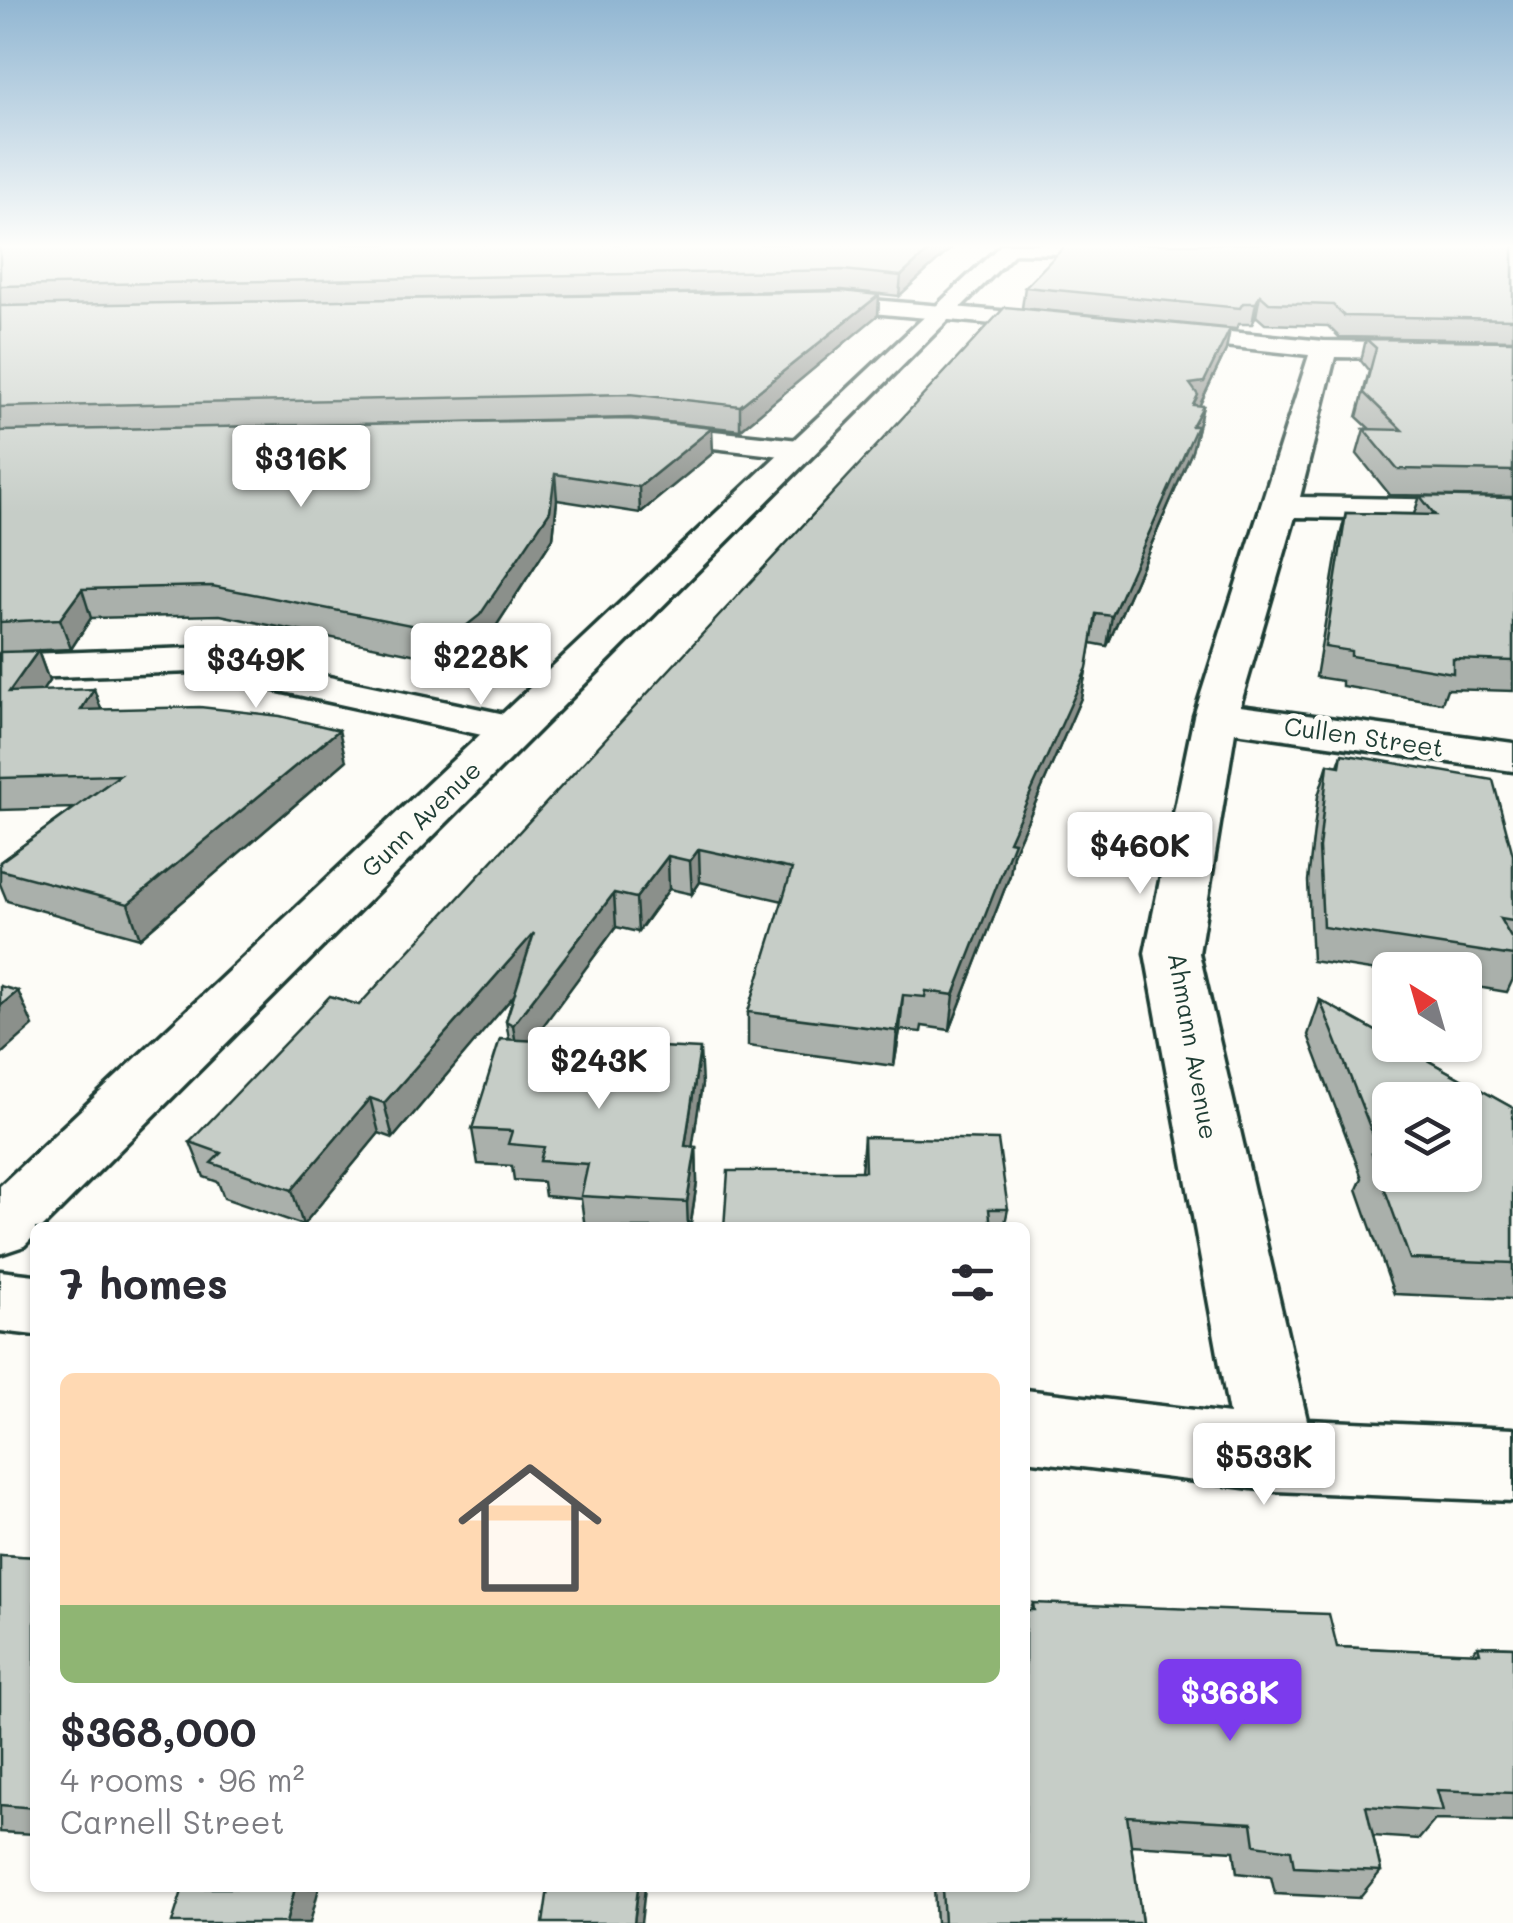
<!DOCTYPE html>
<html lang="en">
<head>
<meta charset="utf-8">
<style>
  :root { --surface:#fff; --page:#f7f7f7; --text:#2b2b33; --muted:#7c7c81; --line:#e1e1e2; --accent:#7c3aed }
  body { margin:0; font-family:Mali,sans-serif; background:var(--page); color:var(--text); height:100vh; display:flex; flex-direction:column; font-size:38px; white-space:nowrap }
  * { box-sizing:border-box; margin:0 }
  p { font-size:32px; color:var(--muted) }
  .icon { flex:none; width:55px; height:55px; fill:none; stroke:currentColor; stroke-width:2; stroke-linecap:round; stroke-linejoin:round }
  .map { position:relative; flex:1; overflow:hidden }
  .details { position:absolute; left:30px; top:1222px; width:1000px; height:670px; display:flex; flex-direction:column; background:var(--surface); border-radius:15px; box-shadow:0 2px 8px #0004 }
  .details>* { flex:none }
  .needle { width:65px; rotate:323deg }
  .fabs { position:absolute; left:1372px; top:952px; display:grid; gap:20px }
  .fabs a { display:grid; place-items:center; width:110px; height:110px; border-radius:15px; background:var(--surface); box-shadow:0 2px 8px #0004; font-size:50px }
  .price { position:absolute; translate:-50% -85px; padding:0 22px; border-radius:10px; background:#fff; color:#222; font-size:32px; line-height:65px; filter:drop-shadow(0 2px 5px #0008) }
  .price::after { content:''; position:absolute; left:50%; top:60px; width:30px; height:22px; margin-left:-15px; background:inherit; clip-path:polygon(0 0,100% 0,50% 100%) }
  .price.current { background:var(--accent); color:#fff }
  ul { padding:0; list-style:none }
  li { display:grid; align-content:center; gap:20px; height:530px; padding:0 30px }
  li+li { border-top:2px solid var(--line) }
  li span { display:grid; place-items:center; height:310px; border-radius:15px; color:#555 }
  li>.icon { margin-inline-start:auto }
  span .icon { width:180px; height:180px; fill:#fffc; stroke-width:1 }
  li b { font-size:42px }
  h2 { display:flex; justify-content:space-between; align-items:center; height:120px; padding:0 30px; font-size:42px }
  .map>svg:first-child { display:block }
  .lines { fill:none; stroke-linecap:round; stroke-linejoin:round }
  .minor-casing { stroke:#1f3d34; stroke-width:7 }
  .tertiary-casing { stroke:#1f3d34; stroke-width:7 }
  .minor { fill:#fdfcf7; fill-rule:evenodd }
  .tertiary { fill:#fdfcf7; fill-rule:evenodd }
  .wall { fill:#aab0ab; stroke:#1f3d34; stroke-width:2.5 }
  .shaded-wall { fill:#8b908b; stroke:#1f3d34; stroke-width:2.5 }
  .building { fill:#c6cdc7; stroke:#1f3d34; stroke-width:2.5; fill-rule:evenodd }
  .labels { text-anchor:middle; stroke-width:10; stroke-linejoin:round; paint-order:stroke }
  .street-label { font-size:25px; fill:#1f3d34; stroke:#fdfcf7 }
</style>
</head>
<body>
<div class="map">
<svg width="1513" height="1923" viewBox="0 0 1513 1923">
  <rect width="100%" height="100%" fill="#fdfcf7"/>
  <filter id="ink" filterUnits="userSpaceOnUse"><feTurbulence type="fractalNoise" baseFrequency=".01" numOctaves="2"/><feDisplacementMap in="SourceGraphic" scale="20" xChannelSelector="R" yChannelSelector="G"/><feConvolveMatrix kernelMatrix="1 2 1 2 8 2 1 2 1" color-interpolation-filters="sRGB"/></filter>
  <g filter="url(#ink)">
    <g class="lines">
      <defs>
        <g id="minor">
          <polygon points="1002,244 1144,244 1149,249 1138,255 1011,253 1004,251"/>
          <polygon points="803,294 1071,317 1083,324 1071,331 795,306 795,296"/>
          <polygon points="1156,325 1324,341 1513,344 1513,360 1335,357 1300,497 1513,501 1513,521 1295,517 1240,706 1513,743 1513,771 1235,732 1199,953 1307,1420 1513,1429 1513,1501 1276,1491 1025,1460 1025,1390 1229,1414 1145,953 1194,716 1309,355 1147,338 1143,333"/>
          <polygon points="638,423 799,440 814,449 799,458 627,438 623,432 627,426"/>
          <polygon points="192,648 514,716 530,720 536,729 530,738 514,742 192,672 0,679 0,655"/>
          <polygon points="0,1271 35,1275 35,1335 0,1331"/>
        </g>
        <polygon id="tertiary" points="1002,244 1024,244 42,1228 35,1228 35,1235 24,1246 0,1254 0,1186"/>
      </defs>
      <use href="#minor" class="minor-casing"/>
      <use href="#tertiary" class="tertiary-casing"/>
      <use href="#minor" class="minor"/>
      <use href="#tertiary" class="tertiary"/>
    </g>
    <g class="wall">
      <polygon points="0,244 956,244 899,296 842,290 384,299 879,295 878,315 740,430 631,418 228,427 713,453 640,513 557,500 553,538 484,645 461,664 220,615 91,618 71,649 21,651 38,651 49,681 42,691 101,709 346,761 140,938 7,901 0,884 0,862 74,808 0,810"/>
      <polygon points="1513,244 1513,340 1339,337 1328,326 1265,324 1256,316 1252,324 1238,324 1236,329 1022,308 1025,287"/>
      <polygon points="1366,339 1513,341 1513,497 1390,495 1357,454 1364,429 1370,429 1357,417 1369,371 1361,361"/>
      <polygon points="1226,350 1199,406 1203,406 1192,451 1107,646 1091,643 1081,698 1013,854 1010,875 950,1030 922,1026 921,1032 900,1030 894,1066 748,1046 748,1012 783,901 700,882 692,894 669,889 638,932 616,927 532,1040 702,1084 692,1147 696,1147 697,1182 690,1228 585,1228 581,1199 545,1196 543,1182 514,1180 512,1166 478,1164 472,1129 509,1039 506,1021 514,995 393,1138 379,1133 303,1225 224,1198 218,1182 204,1177 190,1142 359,1005"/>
      <polygon points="1420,496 1513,498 1513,691 1447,689 1442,703 1342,686 1342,681 1316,677 1339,540 1346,513 1414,514"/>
      <polygon points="1342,754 1513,855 1513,979 1507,992 1465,985 1465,970 1390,970 1390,973 1312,961 1308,881 1318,796 1328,764 1338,766"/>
      <polygon points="1320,1000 1513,1108 1513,1299 1394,1294 1357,1189 1362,1178 1308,1035"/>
      <polygon points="864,1137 1008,1209 1004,1228 724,1228 861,1171"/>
      <polygon points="0,1555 35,1557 35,1834 0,1832"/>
      <polygon points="1033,1603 1337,1647 1472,1653 1478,1646 1513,1647 1513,1822 1435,1820 1419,1839 1373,1836 1381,1871 1359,1898 1275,1894 1271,1877 1237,1873 1234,1851 1131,1845 1142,1923 936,1923 934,1888 1025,1888 1031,1610"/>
    </g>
    <g class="shaded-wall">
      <polygon points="936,244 956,244 899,296 901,276"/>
      <polygon points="879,295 878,315 740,430 740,406"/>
      <polygon points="1260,295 1256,316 1252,324 1256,303"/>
      <polygon points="1230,329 1226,350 1193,419 1190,384"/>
      <polygon points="1203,406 1192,451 1107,646 1112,616 1192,426"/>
      <polygon points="712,428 713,453 640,513 639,487"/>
      <polygon points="555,474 557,500 553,538 484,645 461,664 456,634"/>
      <polygon points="82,589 91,618 71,649 60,619"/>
      <polygon points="1096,614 1081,698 1013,854 1010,875 950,1030 954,995 1009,841"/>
      <polygon points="38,651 49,681 21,723 9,692"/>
      <polygon points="94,689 105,720 81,710"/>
      <polygon points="339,730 346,761 140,938 128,904"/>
      <polygon points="699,849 700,882 692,894 690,861"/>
      <polygon points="668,856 669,889 638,932 636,898"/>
      <polygon points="614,893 616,927 518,1060 513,1025"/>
      <polygon points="534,933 538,967 393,1138 384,1103"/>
      <polygon points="18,991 33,1026 0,1055 0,1006"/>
      <polygon points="903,995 900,1030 894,1066 897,1031"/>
      <polygon points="700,1049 702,1084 687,1182 685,1146"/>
      <polygon points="370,1098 379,1133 303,1225 292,1190"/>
      <polygon points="696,1147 697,1182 690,1228 688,1228 687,1202"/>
      <polygon points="295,1888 319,1888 310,1923 286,1923"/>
      <polygon points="638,1888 645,1888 641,1923 634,1923"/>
    </g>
    <g class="building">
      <polygon points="0,244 936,244 901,276 843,270 0,286"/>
      <polygon points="1067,244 1513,244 1513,319 1344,316 1333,305 1269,303 1260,295 1256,303 1243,303 1240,308 1025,287"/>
      <polygon points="843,291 879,295 740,406 630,394 0,407 0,306"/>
      <polygon points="1005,307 1230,329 1204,382 1190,384 1198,395 1193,405 1203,406 1192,426 1197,426 1112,616 1096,614 1087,668 1009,841 1014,842 954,995 926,991 925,997 903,995 897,1031 748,1012 792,869 699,849 690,861 668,856 636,898 614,893 513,1025 506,1021 534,933 384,1103 370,1098 292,1190 211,1163 221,1153 190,1142 330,996 359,1005"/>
      <polygon points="1366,339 1513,341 1513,471 1397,469 1364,429 1402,430 1364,393 1376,348"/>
      <polygon points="629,419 712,428 639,487 555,474 550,511 480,615 456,634 212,586 82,589 60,619 0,622 0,431"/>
      <polygon points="1420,496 1513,498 1513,661 1453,659 1453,673 1351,656 1351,651 1325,647 1346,513 1435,515"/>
      <polygon points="38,651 9,692 94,689 81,710 200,707 280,716 339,730 128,904 0,870 0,862 120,775 0,778 0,652"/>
      <polygon points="1342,754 1493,780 1513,855 1513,921 1500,919 1513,941 1513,956 1323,927 1319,848 1328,764 1340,766"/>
      <polygon points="0,986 18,991 0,1006"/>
      <path d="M1320,1000L1390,1039V1045H1400L1513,1108V1263L1410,1259L1372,1154L1381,1155ZM1390,1100H1465V1175H1390Z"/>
      <polygon points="500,1039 700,1049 685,1146 696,1147 687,1202 581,1196 588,1164 540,1161 544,1147 508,1144 512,1131 472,1129"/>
      <polygon points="864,1137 998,1140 1008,1209 989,1209 991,1228 724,1228 728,1171 865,1171"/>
      <polygon points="0,1555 35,1557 35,1808 0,1805"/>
      <polygon points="1033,1603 1329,1614 1337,1647 1480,1653 1478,1646 1513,1647 1513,1793 1437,1790 1443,1811 1366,1806 1381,1871 1294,1867 1291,1850 1255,1845 1252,1823 1127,1816 1142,1923 944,1923 942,1888 1025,1888 1025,1610 1034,1610"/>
      <polygon points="183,1888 295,1888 286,1923 172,1923"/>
      <polygon points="548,1888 638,1888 634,1923 543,1923"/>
    </g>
  </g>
  <linearGradient id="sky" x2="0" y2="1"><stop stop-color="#91b6d2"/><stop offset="0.48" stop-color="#fefefb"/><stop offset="1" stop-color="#fefefb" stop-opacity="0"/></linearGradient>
  <rect width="1513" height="513" fill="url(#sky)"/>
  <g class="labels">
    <g class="street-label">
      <text transform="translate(1364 737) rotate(8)" y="9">Cullen Street</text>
      <text transform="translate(421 819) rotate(-44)" y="9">Gunn Avenue</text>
      <text transform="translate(1193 1046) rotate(80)" y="9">Ahmann Avenue</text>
    </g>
  </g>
</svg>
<div class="fabs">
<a><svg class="needle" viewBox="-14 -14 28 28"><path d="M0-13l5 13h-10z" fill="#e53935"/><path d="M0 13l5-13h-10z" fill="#7c7c81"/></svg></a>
<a><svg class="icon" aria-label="layers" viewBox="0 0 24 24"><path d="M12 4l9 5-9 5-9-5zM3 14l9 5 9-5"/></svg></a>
</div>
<b class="price" style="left:301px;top:510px">$316K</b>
<b class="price" style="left:481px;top:708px">$228K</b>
<b class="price" style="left:256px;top:711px">$349K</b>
<b class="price" style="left:1140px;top:897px">$460K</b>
<b class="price" style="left:599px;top:1112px">$243K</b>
<b class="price" style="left:1264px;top:1508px">$533K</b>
<b class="price current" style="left:1230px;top:1744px">$368K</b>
<section class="details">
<h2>7 homes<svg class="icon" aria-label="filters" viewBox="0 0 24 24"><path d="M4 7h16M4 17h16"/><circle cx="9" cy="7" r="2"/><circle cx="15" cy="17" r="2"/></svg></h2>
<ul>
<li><span style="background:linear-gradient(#ffd9b3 75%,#8fb573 0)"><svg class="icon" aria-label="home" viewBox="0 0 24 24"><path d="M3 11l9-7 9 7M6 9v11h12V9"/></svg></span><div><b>$368,000</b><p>4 rooms · 96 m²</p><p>Carnell Street</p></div></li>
</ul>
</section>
</div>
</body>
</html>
